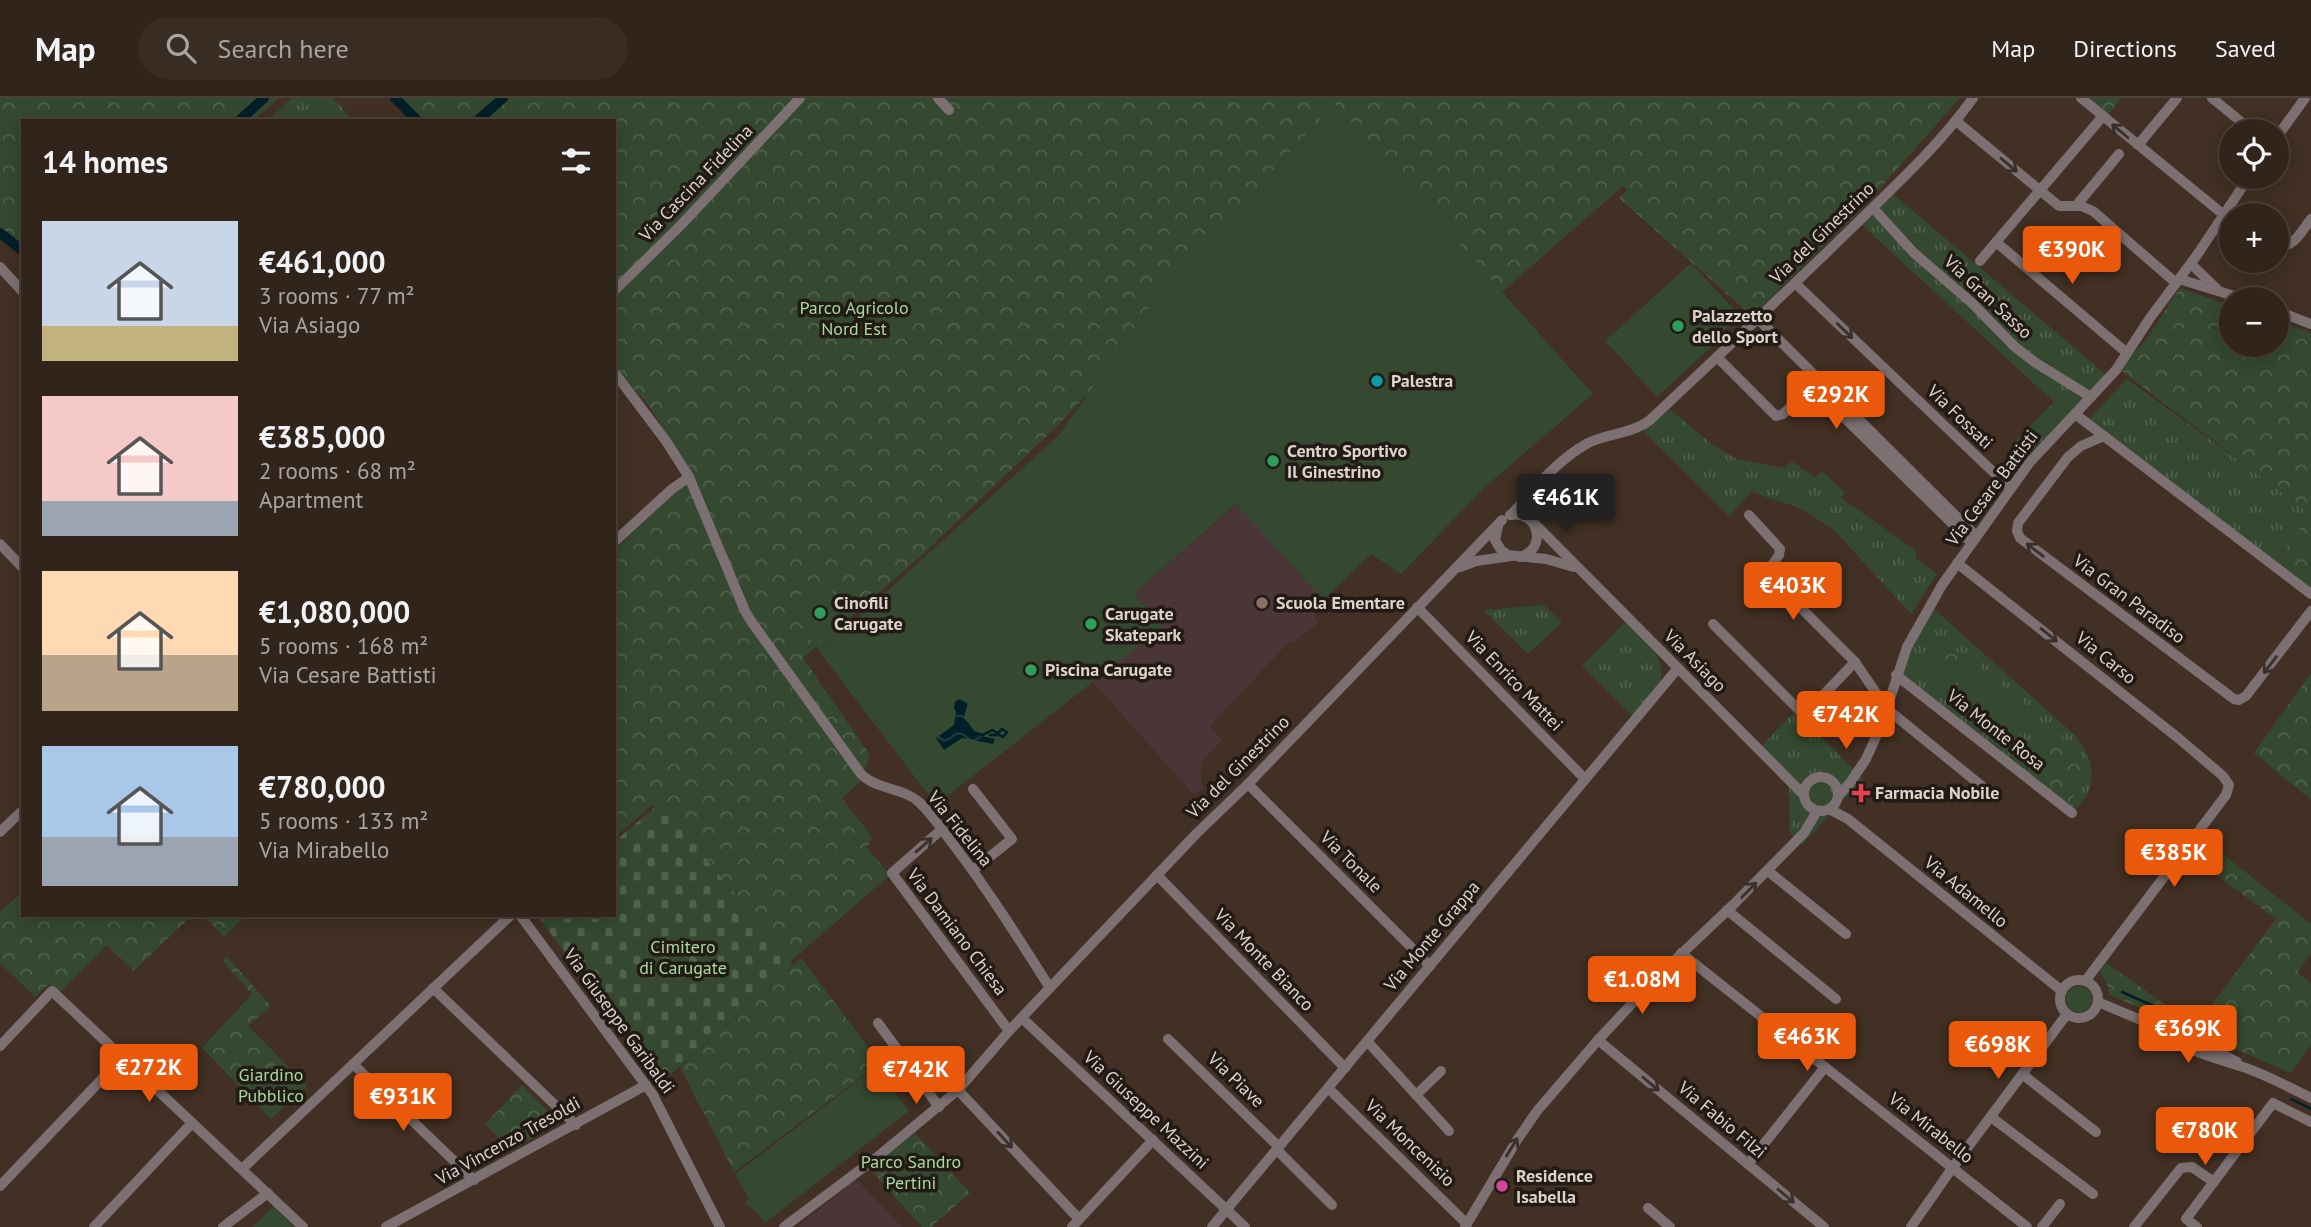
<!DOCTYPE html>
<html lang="en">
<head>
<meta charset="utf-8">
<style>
  :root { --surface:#31241a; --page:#392c23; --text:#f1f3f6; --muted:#a8a4a2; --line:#4c4139; --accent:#ea580c }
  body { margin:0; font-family:"PT Sans",sans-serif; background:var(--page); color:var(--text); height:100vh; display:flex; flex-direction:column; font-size:26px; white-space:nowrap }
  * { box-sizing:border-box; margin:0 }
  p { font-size:23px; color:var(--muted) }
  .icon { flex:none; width:38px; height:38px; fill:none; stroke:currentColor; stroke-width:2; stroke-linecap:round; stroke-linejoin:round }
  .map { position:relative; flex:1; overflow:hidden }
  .sheet { position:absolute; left:21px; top:21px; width:595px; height:798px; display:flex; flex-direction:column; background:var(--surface); border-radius:0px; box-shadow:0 4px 18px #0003,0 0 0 2px var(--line) }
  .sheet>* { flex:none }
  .fabs { position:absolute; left:2219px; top:21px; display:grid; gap:14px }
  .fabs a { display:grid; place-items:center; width:70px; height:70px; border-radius:50%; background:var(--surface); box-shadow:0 4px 18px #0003,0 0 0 2px var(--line); font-size:35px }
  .price { position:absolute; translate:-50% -60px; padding:0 16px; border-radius:7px; background:var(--accent); color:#fff; font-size:23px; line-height:46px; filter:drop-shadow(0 2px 4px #0008) }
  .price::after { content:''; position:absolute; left:50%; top:42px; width:21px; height:16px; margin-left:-10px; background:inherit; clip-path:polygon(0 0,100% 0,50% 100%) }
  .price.on { background:#222; color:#fff }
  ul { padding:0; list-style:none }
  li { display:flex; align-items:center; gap:21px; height:175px; padding:0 21px }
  li span { display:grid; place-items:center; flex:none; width:196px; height:140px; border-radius:0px; color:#555 }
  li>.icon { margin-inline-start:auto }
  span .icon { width:84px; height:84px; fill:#fffc; stroke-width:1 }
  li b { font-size:30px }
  h2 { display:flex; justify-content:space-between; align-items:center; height:84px; padding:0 21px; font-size:30px }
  header { display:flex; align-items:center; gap:42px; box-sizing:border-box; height:98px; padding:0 35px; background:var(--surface); border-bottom:2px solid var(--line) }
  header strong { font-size:33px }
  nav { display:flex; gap:38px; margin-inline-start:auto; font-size:24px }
  .search { width:490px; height:63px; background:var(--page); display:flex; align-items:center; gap:18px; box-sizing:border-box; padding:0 24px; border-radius:38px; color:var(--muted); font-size:26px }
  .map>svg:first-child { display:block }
  .education { fill:#4a3538 }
  .grass { fill:url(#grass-tufts) }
  .forest { fill:url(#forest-crowns) }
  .cemetery { fill:url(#cemetery-stones) }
  .garden { fill:#34492f }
  .water { fill:url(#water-waves) }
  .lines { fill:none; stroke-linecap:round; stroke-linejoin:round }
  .stream { stroke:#001f27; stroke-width:2.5 }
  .canal { stroke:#001f27; stroke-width:10 }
  .minor { stroke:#7c7072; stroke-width:10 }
  .oneway { stroke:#38302c }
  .leisure-dot { fill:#2e9e5b; stroke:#221a14; stroke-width:2.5 }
  .culture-dot { fill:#0f9aa8; stroke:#221a14; stroke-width:2.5 }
  .education-dot { fill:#8d6e63; stroke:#221a14; stroke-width:2.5 }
  .health-dot { fill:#e0444e; stroke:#221a14; stroke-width:2.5 }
  .hotel-dot { fill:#d1479c; stroke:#221a14; stroke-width:2.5 }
  .labels { text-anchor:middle; stroke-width:7; stroke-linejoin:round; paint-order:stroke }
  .street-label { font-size:18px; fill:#ded3cb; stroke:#221a14 }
  .park-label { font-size:18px; fill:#a9da9e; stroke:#221a14 }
  .poi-label { font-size:18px; font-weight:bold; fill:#ded3cb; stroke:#221a14; text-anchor:start }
</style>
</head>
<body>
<header>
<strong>Map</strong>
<div class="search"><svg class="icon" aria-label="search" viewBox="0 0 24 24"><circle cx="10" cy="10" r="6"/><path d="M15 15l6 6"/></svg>Search here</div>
<nav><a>Map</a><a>Directions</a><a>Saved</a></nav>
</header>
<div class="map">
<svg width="2311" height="1129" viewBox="0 0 2311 1129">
  <defs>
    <pattern id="grass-tufts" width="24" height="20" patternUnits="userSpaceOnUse" patternTransform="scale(1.75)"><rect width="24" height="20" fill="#34492f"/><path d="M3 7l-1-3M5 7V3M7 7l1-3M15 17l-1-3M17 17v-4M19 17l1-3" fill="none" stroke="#51624c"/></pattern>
    <pattern id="forest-crowns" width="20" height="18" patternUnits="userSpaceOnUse" patternTransform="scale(1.75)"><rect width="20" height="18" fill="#34492f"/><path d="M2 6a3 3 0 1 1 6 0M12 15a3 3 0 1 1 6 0" fill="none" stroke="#51624c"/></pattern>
    <pattern id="cemetery-stones" width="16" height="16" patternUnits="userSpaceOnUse" patternTransform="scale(1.75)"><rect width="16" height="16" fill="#34492f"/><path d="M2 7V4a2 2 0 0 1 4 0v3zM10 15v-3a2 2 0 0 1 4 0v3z" fill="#51624c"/></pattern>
    <pattern id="water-waves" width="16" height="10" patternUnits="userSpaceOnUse" patternTransform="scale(1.75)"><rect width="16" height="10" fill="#001f27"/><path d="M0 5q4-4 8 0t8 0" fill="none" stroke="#253f45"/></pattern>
  </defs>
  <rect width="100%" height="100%" fill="#413023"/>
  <g class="education">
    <polygon points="1237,406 1323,502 1325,507 1314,517 1318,525 1291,546 1289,544 1210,628 1222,642 1201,665 1202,690 1194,697 1093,584 1162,529 1134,496"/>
    <polygon points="858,1083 902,1129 798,1129 852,1084"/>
  </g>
  <g class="grass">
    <polygon points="292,0 333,0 350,19 346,23 267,23"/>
    <polygon points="1893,96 2110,280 2031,363 2012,347 2054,304 1862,127"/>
    <polygon points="2127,281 2311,415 2274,464 2088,322"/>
    <polygon points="1667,309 1714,348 1737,361 1784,370 1791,363 1815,379 1822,373 1845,395 1841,400 1915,452 1917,461 1937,476 1911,516 1833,431 1800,410 1751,394 1729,418 1643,333"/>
    <polygon points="1544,507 1562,524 1528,556 1483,512"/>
    <path d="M1934,511L2077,639C2096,666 2099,691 2072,714L1901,576L1911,552Z"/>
    <path d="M1625,524C1638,538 1670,560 1660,583C1655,595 1641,608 1633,619L1582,568Z"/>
    <polygon points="1795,613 1863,681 1839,707 1848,721 1833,713 1802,747 1790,735 1789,690 1785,676 1759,651"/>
  </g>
  <g class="forest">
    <polygon points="0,0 279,0 253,23 23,23 23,151 0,130"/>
    <polygon points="395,0 1960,0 1857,116 1752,218 1619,100 1627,92 1623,88 1495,200 1126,256 1055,330 921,458 803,560 870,657 860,684 842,700 872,739 867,750 890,777 785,868 652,707 614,740 614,452 693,378 649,308 614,268 614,23 414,23"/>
    <polygon points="2076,0 2121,0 2104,22"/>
    <polygon points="2180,190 2231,208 2231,247 2277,247 2277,223 2311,235 2311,496 2274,465 2310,416 2119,271 2148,239"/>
    <path d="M1956,543L1958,545L1953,552L1964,562L1953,572L1942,577L1935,571C1936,561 1939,552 1948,547L1951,549Z"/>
    <polygon points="2311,575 2311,702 2254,655"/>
    <path d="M2052,631C2079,655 2093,672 2069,705L2022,668Z"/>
    <polygon points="2201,739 2311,826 2311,856 2297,874 2311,886 2311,947 2291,975 2110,897 2108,888 2100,874 2105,864 2196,928 2276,821 2188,756"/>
    <polygon points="23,793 23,817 192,817 134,873 107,847 59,895 49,886 35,899 0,865 0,814"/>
    <polygon points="203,817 246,817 224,839"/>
    <polygon points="227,859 271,908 248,928 307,988 271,1021 202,950 252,896 223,863"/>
    <polygon points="801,860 880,965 734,1074 680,969"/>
    <polygon points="522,987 558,1024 512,1053 485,1026"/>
    <polygon points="915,1035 970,1095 931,1129 922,1129 869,1070"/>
  </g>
  <polygon class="cemetery" points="660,705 793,867 661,985 537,817 614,817 614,744"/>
  <g class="garden">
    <polygon points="1335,6 1593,296 1485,389 1401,476 1371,456 1323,502 1236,406 1134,496 1163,529 936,707 819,553 846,529 819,552 786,507 823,481 854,523 1059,337 1168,183"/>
    <polygon points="1691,165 1739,217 1724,232 1726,235 1657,299 1605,243"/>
    <polygon points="1975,565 2035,615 2005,651 1945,601"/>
    <circle cx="2079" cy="901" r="13"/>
    <polygon points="876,969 909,1013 765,1125 756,1114 744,1105 749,1101 735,1076"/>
    <polygon points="274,1108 294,1129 252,1129"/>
  </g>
  <polygon class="water" points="959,601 968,605 964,619 974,633 977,634 977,637 995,641 993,646 962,640 944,652 936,640 954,627 956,614 954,610 955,604"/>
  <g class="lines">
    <g class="stream">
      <path d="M976,635L983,637L992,632C996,633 999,638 1003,639L1007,634L1002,631L996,637H990"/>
      <polyline points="2122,894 2158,910 2162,916"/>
      <polyline points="2291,1001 2311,1011"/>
    </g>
    <g class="canal">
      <polyline points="395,0 418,23"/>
      <polyline points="239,23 264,0"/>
      <polyline points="477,23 503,0"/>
      <polyline points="0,135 23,153"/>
    </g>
    <g class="minor">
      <polyline points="938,0 949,12"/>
      <polyline points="2081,0 2224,117"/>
      <polyline points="2212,0 2251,32"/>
      <polyline points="1956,23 2059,108 2081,108 2093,113 2176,185"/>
      <polyline points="2277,39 2305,0"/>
      <polyline points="2138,47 2177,0"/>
      <polyline points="2076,108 2119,56"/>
      <polyline points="1873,110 1914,155 1972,205 2015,249 2036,265 2091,299"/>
      <polyline points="1996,144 2127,255"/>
      <path d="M2277,145C2292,154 2302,132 2311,121"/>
      <polyline points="1980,163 2103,18"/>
      <polyline points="2191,166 2217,191"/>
      <polyline points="0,169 23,194"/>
      <polyline points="2179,181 2244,201"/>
      <polyline points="1796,186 2010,390"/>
      <polyline points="614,193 681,127 800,0"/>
      <polyline points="2277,213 2311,226"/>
      <polyline points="1758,221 1976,438"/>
      <polyline points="1717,259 1776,318 1783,316 1812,288 1971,444"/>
      <path d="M614,274L666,343L689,379L745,513L751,523L861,676C877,692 902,689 919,704C932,716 942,732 953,746C988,792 1019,841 1050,890"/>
      <polyline points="2075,316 2311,496"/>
      <polyline points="2104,338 2081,348 2068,359 2018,425 2017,433 2020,440 2234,601 2239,602 2246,598 2311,513"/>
      <path d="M1510,417C1539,412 1548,451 1520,459"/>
      <path d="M1511,417C1533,392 1557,362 1588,345C1608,335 1632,336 1650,322C1720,256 1791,190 1860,122C1900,83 1940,46 1973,0"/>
      <polyline points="1749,417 1780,451 1779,457 1768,473 1770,479 1855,564 1887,611 1994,698"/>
      <polyline points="1532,423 1804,697"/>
      <polyline points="1498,428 1495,442 1501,452 1508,457 1546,461 1574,469"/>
      <polyline points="614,444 672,391 689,379"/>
      <polyline points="0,446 23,470"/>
      <polyline points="1957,465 2177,639 2223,678 2229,687 2226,697 2086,882"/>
      <polyline points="1460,469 1476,463 1512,458"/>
      <polyline points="1417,509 1585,681"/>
      <polyline points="1713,526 1804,617 1855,564"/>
      <polyline points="1896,577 2072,715"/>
      <circle cx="1821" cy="696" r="17"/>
      <polyline points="1248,686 1430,868"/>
      <polyline points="973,691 1012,741 973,772"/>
      <polyline points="1838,698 1850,685 1866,661 1881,628 1907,549 1942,487 2030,364 2116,272 2150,220 2197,157 2249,79"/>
      <polyline points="1829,711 1848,721 2062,893"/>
      <polyline points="942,731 892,775 1009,933"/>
      <polyline points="0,734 23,712"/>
      <polyline points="1768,773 1846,836"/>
      <polyline points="1157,777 1345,970"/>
      <polyline points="1727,812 1836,901"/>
      <polyline points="520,817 653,997 720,1129"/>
      <polyline points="1681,855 2027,1129"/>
      <circle cx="2079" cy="901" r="19"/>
      <polyline points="433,890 576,1027"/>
      <polyline points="2098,904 2148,925 2179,934 2237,964"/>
      <polyline points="1022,920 1245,1129"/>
      <polyline points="878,925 939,1009"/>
      <path d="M2148,925C2176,950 2212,959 2246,970C2269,978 2290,990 2311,1000"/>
      <polyline points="1168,941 1279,1049"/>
      <polyline points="1598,942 1824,1129"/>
      <polyline points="1367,943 1449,1033"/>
      <polyline points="0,948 52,893 303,1129"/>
      <polyline points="353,966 474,1082"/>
      <polyline points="2022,976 2096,1034"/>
      <polyline points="1328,990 1467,1126"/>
      <polyline points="958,992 1079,1121"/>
      <polyline points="1416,997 1441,973"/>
      <polyline points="1991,1019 2093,1096"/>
      <polyline points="1277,1052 1332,1107"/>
      <polyline points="1748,1066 1825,969"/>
      <polyline points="242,1071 511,817"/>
      <polyline points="0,1088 122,960"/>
      <polyline points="1648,1110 1670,1129"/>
      <polyline points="94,1129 192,1025"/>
      <polyline points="223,1129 268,1095"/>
      <polyline points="386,1129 646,987"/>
      <polyline points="784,1129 876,1060 958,992 1009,933 1197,735 1248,686 1502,422"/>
      <polyline points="1072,1129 1153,1042"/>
      <polyline points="1212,1129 1678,570"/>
      <polyline points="1465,1129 1517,1042 1537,1013 1598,942 1656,880 1734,806 1804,735 1817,713"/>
      <polyline points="1911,1129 1953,1069 2067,916"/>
      <polyline points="2042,1129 2060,1106"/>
      <polyline points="2134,1129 2181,1070 2192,1069 2214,1084"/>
      <polyline points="2197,1129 2186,1121 2273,1005 2311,1024"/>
    </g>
  </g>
  <defs><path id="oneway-shaft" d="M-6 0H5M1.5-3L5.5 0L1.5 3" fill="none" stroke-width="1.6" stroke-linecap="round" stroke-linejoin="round" transform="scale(1.75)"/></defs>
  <g class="oneway">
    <use href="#oneway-shaft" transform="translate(2120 33) rotate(-140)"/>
    <use href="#oneway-shaft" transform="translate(2009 67) rotate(40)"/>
    <use href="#oneway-shaft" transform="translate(1845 233) rotate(44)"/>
    <use href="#oneway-shaft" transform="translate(2035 452) rotate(-143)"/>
    <use href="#oneway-shaft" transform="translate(2049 537) rotate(39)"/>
    <use href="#oneway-shaft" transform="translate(2270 567) rotate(127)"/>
    <use href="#oneway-shaft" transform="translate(924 747) rotate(-41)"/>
    <use href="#oneway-shaft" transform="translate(1749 792) rotate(-45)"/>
    <use href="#oneway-shaft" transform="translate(1651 986) rotate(40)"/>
    <use href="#oneway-shaft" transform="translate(1005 1042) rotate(47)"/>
    <use href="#oneway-shaft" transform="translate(1512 1049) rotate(-58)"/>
    <use href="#oneway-shaft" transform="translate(1786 1098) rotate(40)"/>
  </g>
  <g class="leisure-dot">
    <circle cx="1678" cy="228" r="7"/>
    <circle cx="1273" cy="363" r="7"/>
    <circle cx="820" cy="515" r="7"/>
    <circle cx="1091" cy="526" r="7"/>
    <circle cx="1031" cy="572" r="7"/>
  </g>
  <circle class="culture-dot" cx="1377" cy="283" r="7"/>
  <circle class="education-dot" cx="1262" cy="505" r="7"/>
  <path class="health-dot" d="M1857.5 684.5h7v7h7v7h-7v7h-7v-7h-7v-7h7z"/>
  <circle class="hotel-dot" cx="1502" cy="1088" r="7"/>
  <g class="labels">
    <g class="street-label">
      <text transform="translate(696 85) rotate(-46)" y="6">Via Cascina Fidelina</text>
      <text transform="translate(1822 135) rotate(-44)" y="6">Via del Ginestrino</text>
      <text transform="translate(1988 199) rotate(43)" y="6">Via Gran Sasso</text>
      <text transform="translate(1960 319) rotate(44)" y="6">Via Fossati</text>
      <text transform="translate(1992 390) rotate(-53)" y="6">Via Cesare Battisti</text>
      <text transform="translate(2129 501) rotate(37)" y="6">Via Gran Paradiso</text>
      <text transform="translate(2106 560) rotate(39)" y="6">Via Carso</text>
      <text transform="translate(1695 563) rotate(45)" y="6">Via Asiago</text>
      <text transform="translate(1514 583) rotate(46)" y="6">Via Enrico Mattei</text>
      <text transform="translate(1996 632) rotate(38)" y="6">Via Monte Rosa</text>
      <text transform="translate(1238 669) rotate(-45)" y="6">Via del Ginestrino</text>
      <text transform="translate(960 731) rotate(51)" y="6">Via Fidelina</text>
      <text transform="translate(1351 764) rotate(45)" y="6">Via Tonale</text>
      <text transform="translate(1966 794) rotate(39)" y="6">Via Adamello</text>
      <text transform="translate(957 834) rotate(53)" y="6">Via Damiano Chiesa</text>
      <text transform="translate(1432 838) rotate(-50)" y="6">Via Monte Grappa</text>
      <text transform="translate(1264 862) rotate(46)" y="6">Via Monte Bianco</text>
      <text transform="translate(619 923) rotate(54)" y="6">Via Giuseppe Garibaldi</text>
      <text transform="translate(1236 982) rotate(44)" y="6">Via Piave</text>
      <text transform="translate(1146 1012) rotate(43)" y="6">Via Giuseppe Mazzini</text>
      <text transform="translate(1722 1022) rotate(40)" y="6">Via Fabio Filzi</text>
      <text transform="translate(1931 1030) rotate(38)" y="6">Via Mirabello</text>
      <text transform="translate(508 1043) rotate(-29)" y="6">Via Vincenzo Tresoldi</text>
      <text transform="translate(1410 1045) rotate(44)" y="6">Via Moncenisio</text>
    </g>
    <g class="park-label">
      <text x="854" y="216">Parco Agricolo<tspan x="854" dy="21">Nord Est</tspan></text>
      <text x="683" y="855">Cimitero<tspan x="683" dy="21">di Carugate</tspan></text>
      <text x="271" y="983">Giardino<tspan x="271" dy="21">Pubblico</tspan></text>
      <text x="911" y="1070">Parco Sandro<tspan x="911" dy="21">Pertini</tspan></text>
    </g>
    <g class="poi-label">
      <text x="1692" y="224">Palazzetto<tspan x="1692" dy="21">dello Sport</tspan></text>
      <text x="1391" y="289">Palestra</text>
      <text x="1287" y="359">Centro Sportivo<tspan x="1287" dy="21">Il Ginestrino</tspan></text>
      <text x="834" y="511">Cinofili<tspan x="834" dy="21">Carugate</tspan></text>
      <text x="1276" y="511">Scuola Ementare</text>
      <text x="1105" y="522">Carugate<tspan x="1105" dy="21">Skatepark</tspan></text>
      <text x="1045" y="578">Piscina Carugate</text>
      <text x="1875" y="701">Farmacia Nobile</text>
      <text x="1516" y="1084">Residence<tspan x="1516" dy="21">Isabella</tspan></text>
    </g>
  </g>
</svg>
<div class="fabs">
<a><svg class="icon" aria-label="locate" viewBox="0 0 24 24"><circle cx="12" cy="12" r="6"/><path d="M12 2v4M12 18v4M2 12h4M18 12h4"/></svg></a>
<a>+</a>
<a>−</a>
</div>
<b class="price" style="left:2072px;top:188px">€390K</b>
<b class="price" style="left:1836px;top:333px">€292K</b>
<b class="price on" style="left:1566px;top:436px">€461K</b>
<b class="price" style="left:1793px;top:524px">€403K</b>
<b class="price" style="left:1846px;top:653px">€742K</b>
<b class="price" style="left:2174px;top:791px">€385K</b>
<b class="price" style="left:1642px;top:918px">€1.08M</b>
<b class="price" style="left:2188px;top:967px">€369K</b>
<b class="price" style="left:1807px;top:975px">€463K</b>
<b class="price" style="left:1998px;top:983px">€698K</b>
<b class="price" style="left:149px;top:1006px">€272K</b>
<b class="price" style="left:916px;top:1008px">€742K</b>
<b class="price" style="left:403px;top:1035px">€931K</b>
<b class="price" style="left:2205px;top:1069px">€780K</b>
<section class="sheet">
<h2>14 homes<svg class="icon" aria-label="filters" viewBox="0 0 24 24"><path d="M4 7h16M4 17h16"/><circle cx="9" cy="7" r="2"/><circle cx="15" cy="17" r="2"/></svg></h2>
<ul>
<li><span style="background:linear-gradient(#c9d6e8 75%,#c2b280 0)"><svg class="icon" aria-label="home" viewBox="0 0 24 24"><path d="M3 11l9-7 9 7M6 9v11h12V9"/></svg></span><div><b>€461,000</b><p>3 rooms · 77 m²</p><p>Via Asiago</p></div></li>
<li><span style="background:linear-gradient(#f6c9c9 75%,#9aa5b1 0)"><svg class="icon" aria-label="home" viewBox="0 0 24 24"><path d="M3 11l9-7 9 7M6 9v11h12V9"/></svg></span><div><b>€385,000</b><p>2 rooms · 68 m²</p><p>Apartment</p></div></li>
<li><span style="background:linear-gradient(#ffd9b3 60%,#b9a48a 0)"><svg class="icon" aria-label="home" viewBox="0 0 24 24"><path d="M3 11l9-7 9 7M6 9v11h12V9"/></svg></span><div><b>€1,080,000</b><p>5 rooms · 168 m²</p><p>Via Cesare Battisti</p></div></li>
<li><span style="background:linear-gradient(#a9c7e8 65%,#9aa5b1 0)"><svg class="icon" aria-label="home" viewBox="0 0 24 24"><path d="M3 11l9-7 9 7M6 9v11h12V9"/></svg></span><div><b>€780,000</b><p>5 rooms · 133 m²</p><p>Via Mirabello</p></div></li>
</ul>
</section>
</div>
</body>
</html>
